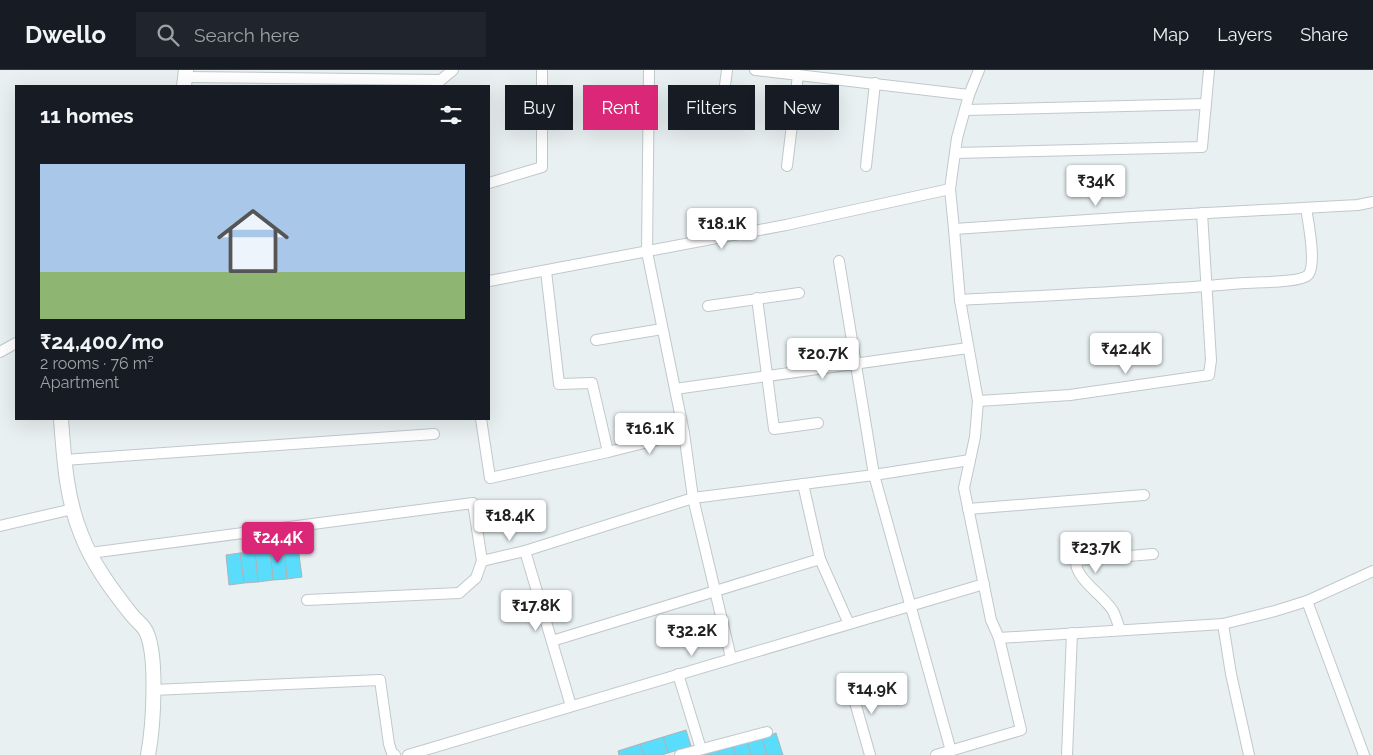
<!DOCTYPE html>
<html lang="en">
<head>
<meta charset="utf-8">
<style>
  :root { --surface:#171b24; --page:#20242c; --text:#f1f3f6; --muted:#9ea1a6; --line:#363941; --accent:#db2777 }
  body { margin:0; font-family:Raleway,sans-serif; background:var(--page); color:var(--text); height:100vh; display:flex; flex-direction:column; font-size:19px; white-space:nowrap }
  * { box-sizing:border-box; margin:0 }
  p { font-size:16px; color:var(--muted) }
  .icon { flex:none; width:28px; height:28px; fill:none; stroke:currentColor; stroke-width:2; stroke-linecap:round; stroke-linejoin:round }
  .map { position:relative; flex:1; overflow:hidden }
  .drawer { position:absolute; left:15px; top:15px; width:475px; height:335px; display:flex; flex-direction:column; background:var(--surface); border-radius:0px; box-shadow:0 5px 20px #0002 }
  .drawer>* { flex:none }
  .guide { position:absolute; left:505px; top:15px; width:475px; height:45px; display:flex; gap:10px }
  .price { position:absolute; translate:-50% -42px; padding:0 11px; border-radius:5px; background:#fff; color:#222; font-size:16px; line-height:32px; filter:drop-shadow(0 1px 2px #0008) }
  .price::after { content:''; position:absolute; left:50%; top:30px; width:15px; height:11px; margin-left:-8px; background:inherit; clip-path:polygon(0 0,100% 0,50% 100%) }
  .price.current { background:var(--accent); color:#fff }
  ul { padding:0; list-style:none }
  li { display:grid; align-content:center; gap:10px; height:265px; padding:0 25px }
  li+li { border-top:1px solid var(--line) }
  li span { display:grid; place-items:center; height:155px; border-radius:0px; color:#555 }
  li>.icon { margin-inline-start:auto }
  span .icon { width:90px; height:90px; fill:#fffc; stroke-width:1 }
  li b { font-size:21px }
  h2 { display:flex; justify-content:space-between; align-items:center; height:60px; padding:0 25px; font-size:21px }
  .pill { padding:0 18px; border-radius:0px; background:var(--surface); box-shadow:0 5px 20px #0002; font-size:18px; line-height:45px }
  .pill.current { background:var(--accent); color:#fff }
  header { display:flex; align-items:center; gap:30px; box-sizing:border-box; height:70px; padding:0 25px; background:var(--surface); border-bottom:1px solid var(--line) }
  header strong { font-size:24px }
  nav { display:flex; gap:28px; margin-inline-start:auto; font-size:18px }
  .search { width:350px; height:45px; background:var(--page); display:flex; align-items:center; gap:12px; box-sizing:border-box; padding:0 18px; border-radius:0px; color:var(--muted); font-size:19px }
  .map>svg:first-child { display:block }
  .building { fill:#5addfc; stroke:#adb4b6 }
  .lines { fill:none; stroke-linecap:round; stroke-linejoin:round }
  .street-casing { stroke:#c1c8ca; stroke-width:12 }
  .secondary-casing { stroke:#c1c8ca; stroke-width:16 }
  .street { stroke:#fff; stroke-width:10 }
  .secondary { stroke:#fff; stroke-width:14 }
</style>
</head>
<body>
<header>
<strong>Dwello</strong>
<div class="search"><svg class="icon" aria-label="search" viewBox="0 0 24 24"><circle cx="10" cy="10" r="6"/><path d="M15 15l6 6"/></svg>Search here</div>
<nav><a>Map</a><a>Layers</a><a>Share</a></nav>
</header>
<div class="map">
<svg width="1373" height="685" viewBox="0 0 1373 685">
  <rect width="100%" height="100%" fill="#e8f0f2"/>
  <g class="building">
    <polygon points="298,477 302,507 287,509 284,479"/>
    <polygon points="284,479 287,509 273,510 270,480"/>
    <polygon points="270,480 273,510 258,512 255,482"/>
    <polygon points="255,482 258,512 244,513 240,483"/>
    <polygon points="240,483 244,513 229,515 226,485"/>
    <polygon points="686,660 691,676 668,683 663,667"/>
    <polygon points="776,663 783,685 767,685 762,668"/>
    <polygon points="663,667 668,683 662,685 644,685 640,674"/>
    <polygon points="762,668 767,685 751,685 747,672"/>
    <polygon points="747,672 751,685 736,685 733,676"/>
    <polygon points="640,674 644,685 619,685 618,681"/>
    <polygon points="733,676 736,685 720,685 719,680"/>
    <polygon points="719,680 720,685 704,685"/>
  </g>
  <g class="lines">
    <defs>
      <g id="street">
        <polyline points="649,0 647,182 684,363"/>
        <polyline points="755,0 969,25"/>
        <polyline points="979,0 969,25 957,68 950,119 954,159 1133,147 1358,135 1373,132"/>
        <polyline points="185,7 441,10"/>
        <polyline points="437,13 453,0"/>
        <polyline points="965,40 1206,34"/>
        <polyline points="720,54 727,0"/>
        <polyline points="955,83 1202,77 1209,0"/>
        <polyline points="787,96 798,5"/>
        <polyline points="866,96 875,13"/>
        <polyline points="489,113 542,97 542,0"/>
        <polyline points="954,159 960,230 978,331 975,367 964,418 991,550 999,568 1223,554 1275,541 1307,531"/>
        <polyline points="839,191 874,405 951,681"/>
        <polyline points="546,201 559,314 592,313 608,382"/>
        <polyline points="489,211 786,155 950,119"/>
        <polyline points="757,228 774,359 818,353"/>
        <path d="M960,230C1055,225 1150,221 1244,213C1257,212 1300,213 1308,205C1317,195 1308,151 1306,138"/>
        <polyline points="708,236 799,223"/>
        <polyline points="596,270 662,259"/>
        <polyline points="0,282 16,273"/>
        <polyline points="675,319 968,278"/>
        <polyline points="978,331 1070,325 1209,305 1211,290 1202,143"/>
        <polyline points="481,349 490,408 608,382 684,363 693,428 731,588"/>
        <polyline points="64,390 434,364"/>
        <polyline points="803,414 820,489"/>
        <polyline points="968,439 1144,425"/>
        <polyline points="0,456 73,439"/>
        <polyline points="525,481 571,636"/>
        <polyline points="90,483 473,433 482,491 525,481 693,428 874,405 970,390"/>
        <polyline points="307,530 459,523 476,508 482,491"/>
        <polyline points="1223,554 1231,604 1249,685"/>
        <path d="M1120,560C1118,554 1116,547 1113,541C1104,526 1077,510 1076,493L1080,490L1153,484"/>
        <polyline points="552,571 820,489 849,554"/>
        <polyline points="678,604 701,679"/>
        <polyline points="849,611 870,685"/>
        <polyline points="153,620 380,610 389,674 392,683 395,685"/>
        <polyline points="408,685 984,514"/>
        <polyline points="680,685 767,662"/>
        <polyline points="936,685 1021,660 999,568"/>
        <polyline points="1067,685 1072,563"/>
        <polyline points="1364,685 1307,531 1373,501"/>
      </g>
      <g id="secondary">
        <polyline points="184,16 186,0"/>
        <path d="M61,349C64,388 66,427 81,464C92,493 112,520 131,544C135,549 140,553 144,558C159,579 153,659 148,685"/>
      </g>
    </defs>
    <use href="#street" class="street-casing"/>
    <use href="#secondary" class="secondary-casing"/>
    <use href="#street" class="street"/>
    <use href="#secondary" class="secondary"/>
  </g>
</svg>
<b class="price" style="left:1096px;top:137px">₹34K</b>
<b class="price" style="left:722px;top:180px">₹18.1K</b>
<b class="price" style="left:1126px;top:305px">₹42.4K</b>
<b class="price" style="left:823px;top:310px">₹20.7K</b>
<b class="price" style="left:650px;top:385px">₹16.1K</b>
<b class="price" style="left:510px;top:472px">₹18.4K</b>
<b class="price current" style="left:278px;top:494px">₹24.4K</b>
<b class="price" style="left:1096px;top:504px">₹23.7K</b>
<b class="price" style="left:536px;top:562px">₹17.8K</b>
<b class="price" style="left:692px;top:587px">₹32.2K</b>
<b class="price" style="left:872px;top:645px">₹14.9K</b>
<div class="guide">
<a class="pill">Buy</a>
<a class="pill current">Rent</a>
<a class="pill">Filters</a>
<a class="pill">New</a>
</div>
<section class="drawer">
<h2>11 homes<svg class="icon" aria-label="filters" viewBox="0 0 24 24"><path d="M4 7h16M4 17h16"/><circle cx="9" cy="7" r="2"/><circle cx="15" cy="17" r="2"/></svg></h2>
<ul>
<li><span style="background:linear-gradient(#a9c7e8 70%,#8fb573 0)"><svg class="icon" aria-label="home" viewBox="0 0 24 24"><path d="M3 11l9-7 9 7M6 9v11h12V9"/></svg></span><div><b>₹24,400/mo</b><p>2 rooms · 76 m²</p><p>Apartment</p></div></li>
</ul>
</section>
</div>
</body>
</html>
